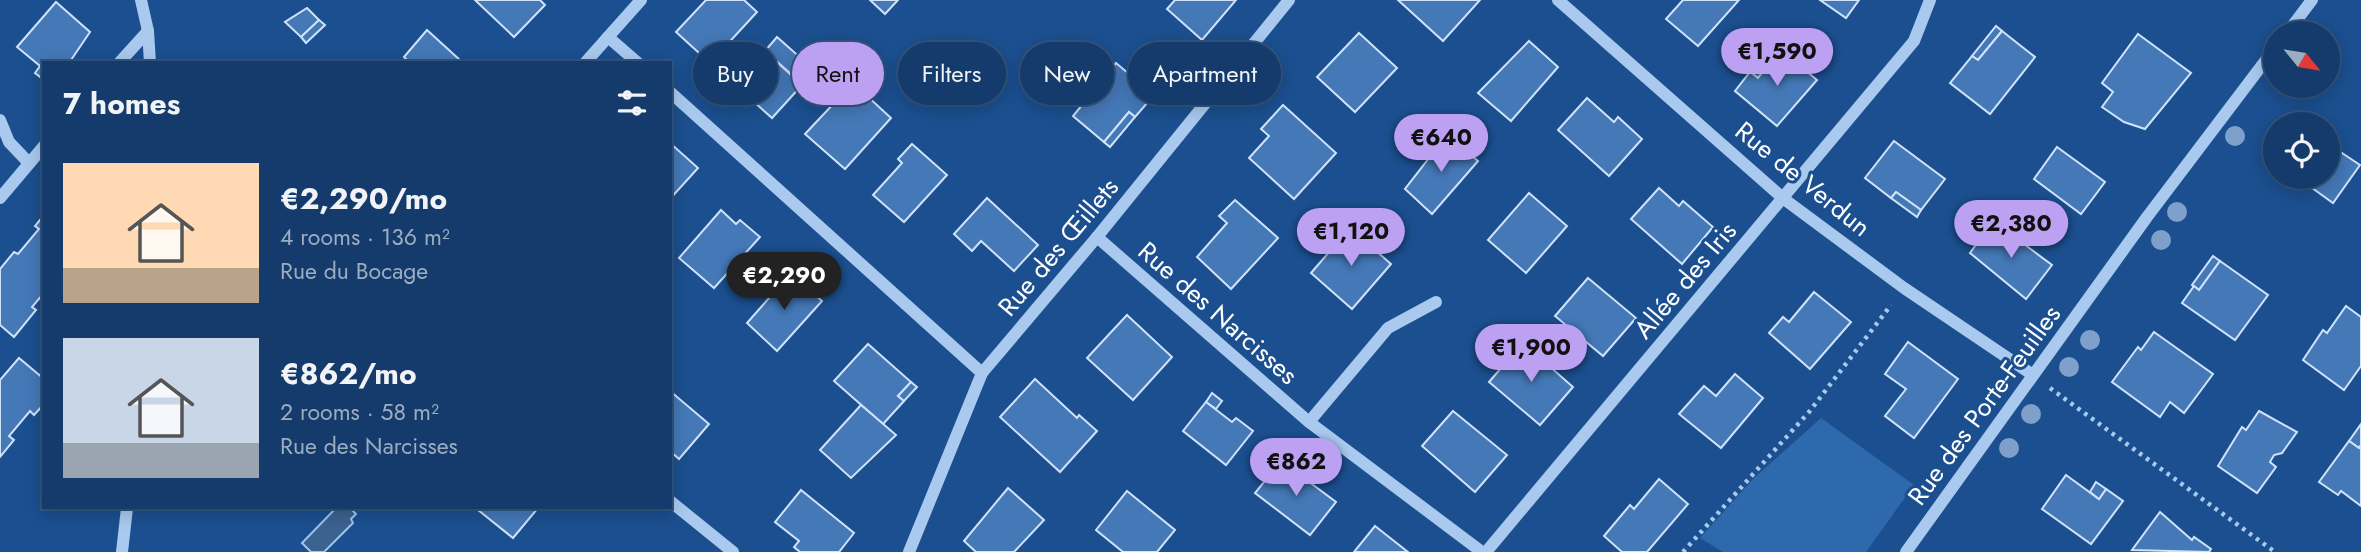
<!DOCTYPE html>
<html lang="en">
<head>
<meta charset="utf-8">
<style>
  :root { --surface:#143b6b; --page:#214673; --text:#f1f3f6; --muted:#9dadc1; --line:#33557e; --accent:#bca0f2 }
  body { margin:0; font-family:Jost,sans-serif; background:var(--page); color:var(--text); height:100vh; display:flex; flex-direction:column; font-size:26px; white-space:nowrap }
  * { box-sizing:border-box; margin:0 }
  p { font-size:23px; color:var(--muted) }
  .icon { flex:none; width:38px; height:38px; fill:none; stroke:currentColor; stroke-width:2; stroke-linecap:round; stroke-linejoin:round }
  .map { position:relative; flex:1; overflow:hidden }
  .side { position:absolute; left:42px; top:61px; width:630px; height:448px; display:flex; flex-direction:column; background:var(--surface); border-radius:0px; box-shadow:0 4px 18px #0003,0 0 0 2px var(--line) }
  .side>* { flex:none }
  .hud { position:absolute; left:693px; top:42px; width:665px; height:63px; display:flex; gap:14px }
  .needle { width:46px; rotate:120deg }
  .buttons { position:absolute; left:2263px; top:21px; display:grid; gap:14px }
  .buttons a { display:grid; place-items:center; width:77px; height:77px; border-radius:50%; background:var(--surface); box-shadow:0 4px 18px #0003,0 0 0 2px var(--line); font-size:35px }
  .price { position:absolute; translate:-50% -60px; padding:0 16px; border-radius:24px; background:var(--accent); color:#111; font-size:23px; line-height:46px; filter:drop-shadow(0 2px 4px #0008) }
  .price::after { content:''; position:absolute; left:50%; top:42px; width:21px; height:16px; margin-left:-10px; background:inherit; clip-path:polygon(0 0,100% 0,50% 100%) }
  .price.selected { background:#222; color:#fff }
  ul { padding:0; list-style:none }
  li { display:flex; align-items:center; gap:21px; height:175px; padding:0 21px }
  li span { display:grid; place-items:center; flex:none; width:196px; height:140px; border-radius:0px; color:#555 }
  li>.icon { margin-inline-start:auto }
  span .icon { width:84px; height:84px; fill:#fffc; stroke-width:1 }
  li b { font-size:30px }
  h2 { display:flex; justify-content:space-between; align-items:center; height:84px; padding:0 21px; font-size:30px }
  .tag { padding:0 24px; border-radius:32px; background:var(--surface); box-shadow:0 4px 18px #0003,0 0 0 2px var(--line); font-size:24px; line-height:63px }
  .tag.selected { background:var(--accent); color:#111 }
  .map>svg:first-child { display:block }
  .green { fill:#2e69ad }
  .water { fill:#3c6290; stroke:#9cc4f0; stroke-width:2 }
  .building { fill:#4478b7; stroke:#cfe3fa; stroke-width:2 }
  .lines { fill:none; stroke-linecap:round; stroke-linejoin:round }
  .path { stroke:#a9c9ee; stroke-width:4.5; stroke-dasharray:3.5 5; stroke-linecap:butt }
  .minor { stroke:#a9c9ee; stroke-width:12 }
  .tree { fill:#7ea0ca }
  .labels { text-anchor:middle; stroke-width:6; stroke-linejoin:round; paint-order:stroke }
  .street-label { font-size:26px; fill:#fff; stroke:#1b4f8f }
</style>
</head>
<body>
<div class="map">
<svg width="2361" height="552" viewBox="0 0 2361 552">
  <rect width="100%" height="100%" fill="#1b4f8f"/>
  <polygon class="green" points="1821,418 1914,485 1866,552 1723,552 1700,538 1754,478"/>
  <polygon class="water" points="336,508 350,508 356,514 351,519 353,523 324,552 311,552 302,543"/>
  <g class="building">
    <polygon points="475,0 540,0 545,5 514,37"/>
    <polygon points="706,0 744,0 757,12 710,63 676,32"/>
    <polygon points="870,0 898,0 885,14"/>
    <polygon points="1175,0 1236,0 1202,40 1167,9"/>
    <polygon points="1398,0 1480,0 1443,41"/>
    <polygon points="1683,0 1739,0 1698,46 1666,19"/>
    <polygon points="1820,0 1859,0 1846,18"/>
    <polygon points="56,2 90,32 69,63 44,63 44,80 35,73 40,66 17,47"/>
    <polygon points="307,8 319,20 301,37 285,22"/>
    <polygon points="319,20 325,25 306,43 301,37"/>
    <polygon points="1996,26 2002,31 1978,60 1972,56"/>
    <polygon points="427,30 461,61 460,63 410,63 404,57"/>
    <polygon points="2002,31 2035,57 1990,114 1950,83 1972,56 1978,60"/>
    <polygon points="1359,33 1397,68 1355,112 1317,77"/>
    <polygon points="2138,34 2191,73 2145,129 2124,122 2102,107 2113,92 2102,83"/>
    <polygon points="777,37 803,60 791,74 765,51"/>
    <polygon points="1529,41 1558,67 1511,121 1478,93"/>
    <polygon points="1774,44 1781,50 1758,78 1750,72"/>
    <polygon points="1781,50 1817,80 1777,126 1735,91 1750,72 1758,78"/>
    <polygon points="765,51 802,85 772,118 734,84"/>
    <polygon points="1116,63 1154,95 1135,117 1129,112 1104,142 1073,116"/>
    <polygon points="853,83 891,118 845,169 805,134"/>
    <polygon points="1587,98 1614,122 1618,117 1642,139 1609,176 1558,130"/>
    <polygon points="1283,105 1336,153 1294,199 1249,158 1269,136 1261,129"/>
    <polygon points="1129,112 1135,117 1110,147 1104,142"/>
    <polygon points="1447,135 1478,161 1432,214 1405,189"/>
    <polygon points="1894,141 1945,179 1921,210 1896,192 1891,198 1865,178"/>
    <polygon points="670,143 698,168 670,199"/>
    <polygon points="912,144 947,175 904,222 873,195 902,163 898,159"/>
    <polygon points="2330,145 2360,165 2333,203 2297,177 2328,177"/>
    <polygon points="2057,147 2105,182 2081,214 2034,179"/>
    <polygon points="1659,188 1679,206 1683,201 1713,227 1682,264 1631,219"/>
    <polygon points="1896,192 1921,210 1917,217 1891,198"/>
    <polygon points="1529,193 1567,226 1526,273 1488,240"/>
    <polygon points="987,198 1038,245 1014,271 981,241 972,251 954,234"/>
    <polygon points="1235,200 1278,238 1231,289 1197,257 1227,223 1219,216"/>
    <polygon points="721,210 736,224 740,220 760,237 714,288 679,258"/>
    <polygon points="44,215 44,293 32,307 36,310 14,337 0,325 0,269 14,252 18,254 39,229 35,226"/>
    <polygon points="1993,221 2052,265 2026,299 1970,253"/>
    <polygon points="1350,228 1391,264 1352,309 1311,273"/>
    <polygon points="2213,256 2220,261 2199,290 2192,285"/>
    <polygon points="2220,261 2268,295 2235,340 2182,303 2194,286 2199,290"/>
    <polygon points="791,273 822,301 777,351 747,323"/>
    <polygon points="1588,278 1636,318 1603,356 1555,316"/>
    <polygon points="1814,292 1851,322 1810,369 1769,333 1783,317 1789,322"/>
    <polygon points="2346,306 2361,317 2361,366 2344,390 2303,360 2323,330 2327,333"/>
    <polygon points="1127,315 1172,357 1133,400 1087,358"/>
    <polygon points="2154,332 2213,374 2184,413 2170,402 2160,417 2112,382 2138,347 2141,350"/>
    <polygon points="1908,342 1958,379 1914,438 1885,416 1906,389 1885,374"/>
    <polygon points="1523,343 1573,387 1540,425 1489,382"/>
    <polygon points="868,344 911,382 898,396 904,401 883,424 834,381"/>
    <polygon points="19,358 44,379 44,404 34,415 30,411 9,436 14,440 0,457 0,380"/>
    <polygon points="1735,374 1763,398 1721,448 1679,414 1704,386 1716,396"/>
    <polygon points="1035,379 1077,418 1079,415 1097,431 1060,472 1000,417"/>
    <polygon points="911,382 917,387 904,401 898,396"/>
    <polygon points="670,391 709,424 679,459 670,451"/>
    <polygon points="1212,393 1222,401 1216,409 1206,402"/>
    <polygon points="1206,402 1232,422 1236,418 1253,431 1226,465 1183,431"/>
    <polygon points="861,405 896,435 851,478 820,450"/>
    <polygon points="1453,411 1507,455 1475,492 1422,446"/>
    <polygon points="2259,411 2297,432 2282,453 2274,455 2270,462 2276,467 2257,493 2218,466 2242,427 2246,430"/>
    <polygon points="2361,424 2361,445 2359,448 2349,441"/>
    <polygon points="2349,441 2359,448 2361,445 2361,506 2341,491 2338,495 2319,482"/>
    <polygon points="1281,461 1336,502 1310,535 1255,493"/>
    <polygon points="2066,475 2099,499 2106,489 2123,501 2091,544 2042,509"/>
    <polygon points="1659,479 1688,504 1647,552 1622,552 1604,536 1630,505 1634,509"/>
    <polygon points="2096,482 2106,489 2099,499 2090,492"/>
    <polygon points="1008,488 1044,520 1014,552 976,552 964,541"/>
    <polygon points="801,490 854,533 839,552 800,552 794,547 799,541 775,522"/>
    <polygon points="1127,491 1175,530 1157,552 1123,552 1096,530"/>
    <polygon points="480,508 538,508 513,538 478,510"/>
    <polygon points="2160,512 2192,540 2194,537 2211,549 2209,552 2132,550"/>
    <polygon points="1375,526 1408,552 1354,552"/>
  </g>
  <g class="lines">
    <g class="path">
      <polyline points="2050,388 2275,552"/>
      <polyline points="1683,552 1809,412 1891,305"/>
    </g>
    <g class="minor">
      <polyline points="141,0 148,31 150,63"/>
      <polyline points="1558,0 1784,199 1904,288 2033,375"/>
      <polyline points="2287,33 2312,0"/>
      <polyline points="119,63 148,31"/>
      <polyline points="585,63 608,37"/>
      <polyline points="638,63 608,37 641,0"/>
      <polyline points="670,92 982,373"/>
      <polyline points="0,120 9,142 29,163"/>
      <polyline points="0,198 44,146"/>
      <polyline points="1097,237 1309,422 1482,552"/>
      <polyline points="1309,422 1388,328 1436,302"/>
      <polyline points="670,501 733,552"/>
      <polyline points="122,552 127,508"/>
      <polyline points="909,552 982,373 1097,237 1289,0"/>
      <polyline points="1486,552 1914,41 1930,0"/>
      <polyline points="1906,552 2147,217 2275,48"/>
    </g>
  </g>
  <g class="tree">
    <circle cx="2235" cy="136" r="10"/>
    <circle cx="2177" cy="212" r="10"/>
    <circle cx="2161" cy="240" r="10"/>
    <circle cx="2090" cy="340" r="10"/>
    <circle cx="2069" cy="367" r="10"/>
    <circle cx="2031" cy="414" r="10"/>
    <circle cx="2009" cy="448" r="10"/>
  </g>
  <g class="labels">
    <g class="street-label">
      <text transform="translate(1803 179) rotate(39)" y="9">Rue de Verdun</text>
      <text transform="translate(1058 247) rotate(-50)" y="9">Rue des Œillets</text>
      <text transform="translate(1685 280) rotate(-50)" y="9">Allée des Iris</text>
      <text transform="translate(1218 313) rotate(41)" y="9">Rue des Narcisses</text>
      <text transform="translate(1984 405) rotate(-54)" y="9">Rue des Porte-Feuilles</text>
    </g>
  </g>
</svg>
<div class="buttons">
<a><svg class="needle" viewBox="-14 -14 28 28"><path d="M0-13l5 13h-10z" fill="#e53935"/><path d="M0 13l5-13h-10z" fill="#9dadc1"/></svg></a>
<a><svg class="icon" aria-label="locate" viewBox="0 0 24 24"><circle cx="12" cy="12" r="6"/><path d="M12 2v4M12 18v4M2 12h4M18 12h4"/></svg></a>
</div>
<b class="price" style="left:1777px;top:88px">€1,590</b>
<b class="price" style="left:1441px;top:174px">€640</b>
<b class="price" style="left:2011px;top:260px">€2,380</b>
<b class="price" style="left:1351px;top:268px">€1,120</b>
<b class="price selected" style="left:784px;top:312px">€2,290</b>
<b class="price" style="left:1531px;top:384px">€1,900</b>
<b class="price" style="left:1296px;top:498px">€862</b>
<div class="hud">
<a class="tag">Buy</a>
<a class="tag selected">Rent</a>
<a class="tag">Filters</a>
<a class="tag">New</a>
<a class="tag">Apartment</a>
</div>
<section class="side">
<h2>7 homes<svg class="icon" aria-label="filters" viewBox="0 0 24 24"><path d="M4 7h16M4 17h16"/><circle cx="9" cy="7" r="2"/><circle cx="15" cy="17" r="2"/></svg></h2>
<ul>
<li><span style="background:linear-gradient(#ffd9b3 75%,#b9a48a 0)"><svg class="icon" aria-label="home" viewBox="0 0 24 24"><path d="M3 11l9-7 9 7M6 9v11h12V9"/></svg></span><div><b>€2,290/mo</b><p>4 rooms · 136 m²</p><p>Rue du Bocage</p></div></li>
<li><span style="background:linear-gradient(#c9d6e8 75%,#9aa5b1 0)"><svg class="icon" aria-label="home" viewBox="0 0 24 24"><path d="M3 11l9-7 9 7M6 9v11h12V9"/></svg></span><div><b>€862/mo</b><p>2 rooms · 58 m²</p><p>Rue des Narcisses</p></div></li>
</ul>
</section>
</div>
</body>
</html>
